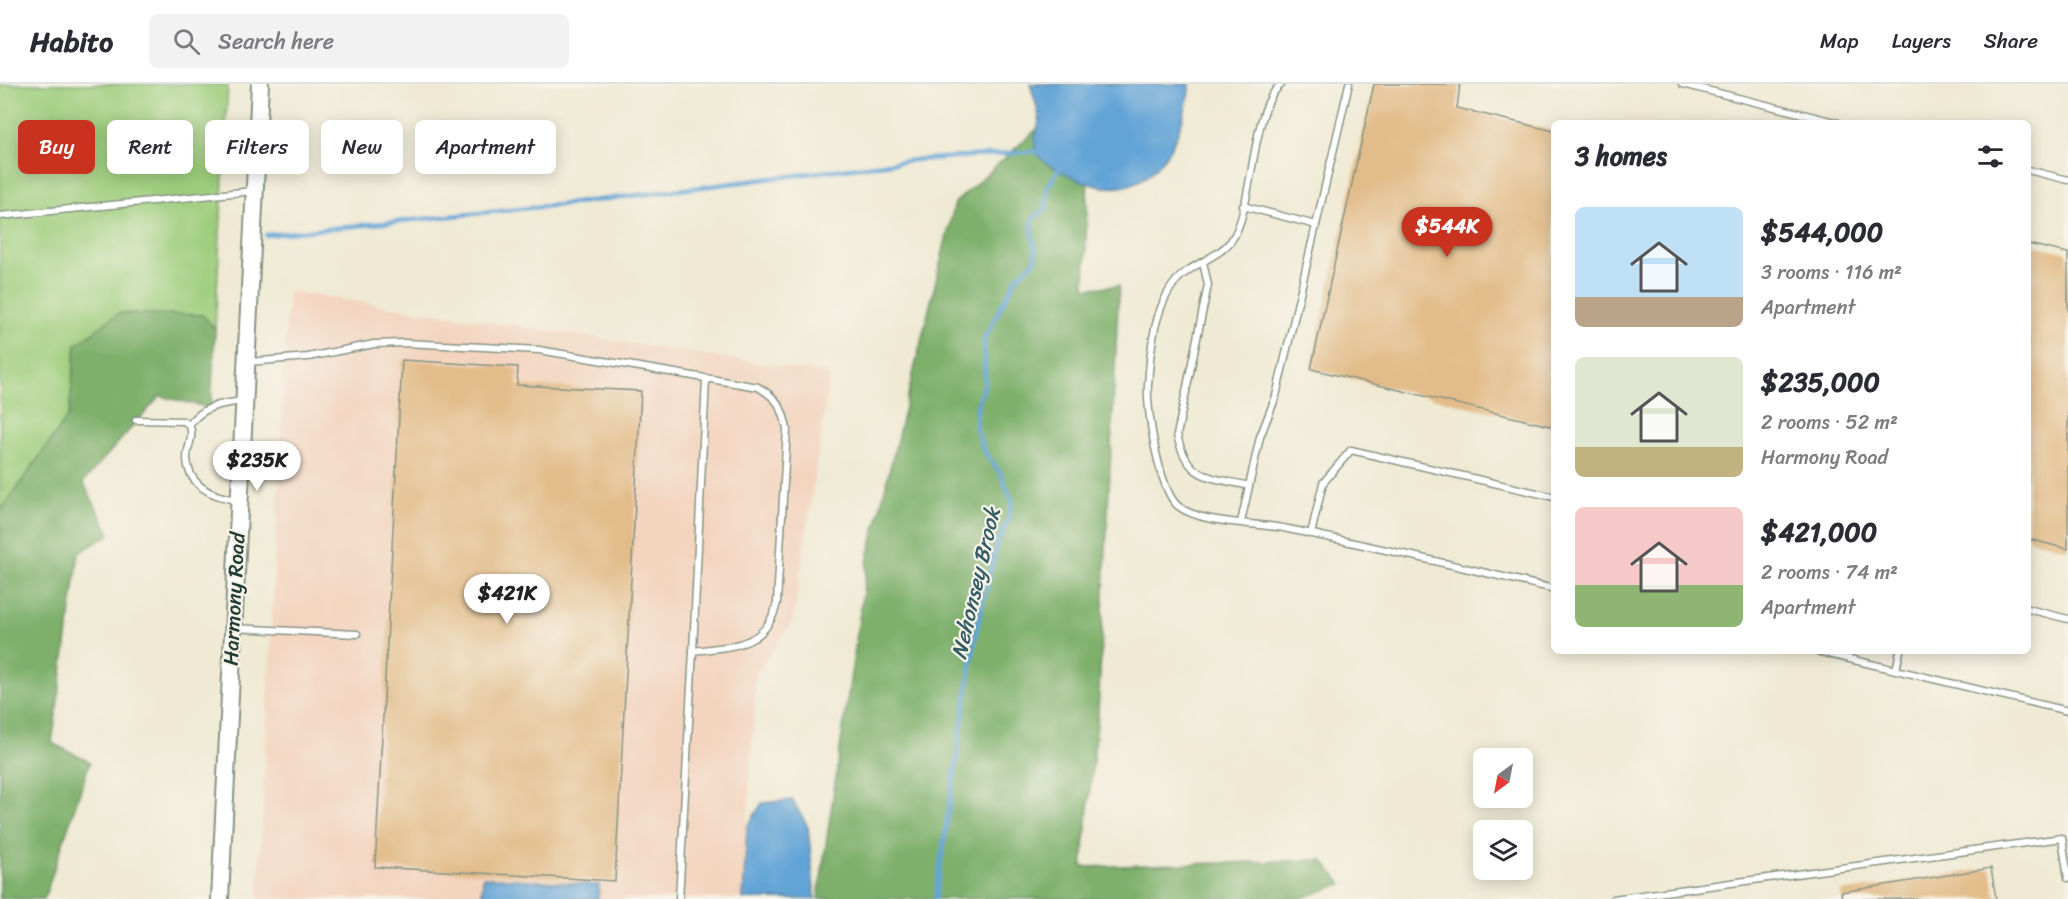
<!DOCTYPE html>
<html lang="en">
<head>
<meta charset="utf-8">
<style>
  :root { --surface:#fff; --page:#f2f2f3; --text:#2b2b33; --muted:#7c7c81; --line:#e1e1e2; --accent:#c8321e }
  body { margin:0; font-family:Sriracha,sans-serif; background:var(--page); color:var(--text); height:100vh; display:flex; flex-direction:column; font-size:22px; white-space:nowrap }
  * { box-sizing:border-box; margin:0 }
  p { font-size:20px; color:var(--muted) }
  .icon { flex:none; width:33px; height:33px; fill:none; stroke:currentColor; stroke-width:2; stroke-linecap:round; stroke-linejoin:round }
  .map { position:relative; flex:1; overflow:hidden }
  .panel { position:absolute; left:1551px; top:36px; width:480px; height:534px; display:flex; flex-direction:column; background:var(--surface); border-radius:9px; box-shadow:0 3px 15px #0003 }
  .panel>* { flex:none }
  .top-card { position:absolute; left:18px; top:36px; width:570px; height:54px; display:flex; gap:12px }
  .needle { width:39px; rotate:212deg }
  .controls { position:absolute; left:1473px; top:664px; display:grid; gap:12px }
  .controls a { display:grid; place-items:center; width:60px; height:60px; border-radius:9px; background:var(--surface); box-shadow:0 3px 15px #0003; font-size:30px }
  .price { position:absolute; translate:-50% -51px; padding:0 14px; border-radius:21px; background:#fff; color:#222; font-size:20px; line-height:39px; filter:drop-shadow(0 2px 3px #0008) }
  .price::after { content:''; position:absolute; left:50%; top:36px; width:18px; height:14px; margin-left:-9px; background:inherit; clip-path:polygon(0 0,100% 0,50% 100%) }
  .price.on { background:var(--accent); color:#fff }
  ul { padding:0; list-style:none }
  li { display:flex; align-items:center; gap:18px; height:150px; padding:0 24px }
  li span { display:grid; place-items:center; flex:none; width:168px; height:120px; border-radius:9px; color:#555 }
  li>.icon { margin-inline-start:auto }
  span .icon { width:72px; height:72px; fill:#fffc; stroke-width:1 }
  li b { font-size:26px }
  h2 { display:flex; justify-content:space-between; align-items:center; height:72px; padding:0 24px; font-size:26px }
  .tag { padding:0 21px; border-radius:9px; background:var(--surface); box-shadow:0 3px 15px #0003; font-size:21px; line-height:54px }
  .tag.on { background:var(--accent); color:#fff }
  header { display:flex; align-items:center; gap:36px; box-sizing:border-box; height:84px; padding:0 30px; background:var(--surface); border-bottom:2px solid var(--line) }
  header strong { font-size:28px }
  nav { display:flex; gap:33px; margin-inline-start:auto; font-size:21px }
  .search { width:420px; height:54px; background:var(--page); display:flex; align-items:center; gap:15px; box-sizing:border-box; padding:0 21px; border-radius:9px; color:var(--muted); font-size:22px }
  .map>svg:first-child { display:block }
  .built { fill:#f3d4bf }
  .green { fill:#9dcd7c; stroke:#5e8558; stroke-width:1.5 }
  .forest { fill:#7eb06c; stroke:#4e7650; stroke-width:1.5 }
  .water { fill:#64a4d7; stroke:#427086; stroke-width:1.5 }
  .lines { fill:none; stroke-linecap:round; stroke-linejoin:round }
  .stream { stroke:#64a4d7; stroke-width:4.5 }
  .building { fill:#e2bc89 }
  .lane-casing { stroke:#889484; stroke-width:9 }
  .secondary-casing { stroke:#889484; stroke-width:20 }
  .lane { stroke:#fff; stroke-width:6 }
  .secondary { stroke:#fff; stroke-width:16 }
  .labels { text-anchor:middle; stroke-width:4.5; stroke-linejoin:round; paint-order:stroke }
  .street-label { font-size:21px; fill:#1f3d34; stroke:#f7f3e8 }
  .water-label { font-size:22px; font-style:italic; fill:#345c65; stroke:#f7f3e8 }
</style>
</head>
<body>
<header>
<strong>Habito</strong>
<div class="search"><svg class="icon" aria-label="search" viewBox="0 0 24 24"><circle cx="10" cy="10" r="6"/><path d="M15 15l6 6"/></svg>Search here</div>
<nav><a>Map</a><a>Layers</a><a>Share</a></nav>
</header>
<div class="map">
<svg width="2068" height="815" viewBox="0 0 2068 815">
  <rect width="100%" height="100%" fill="#f7f3e8"/>
  <filter id="ink" filterUnits="userSpaceOnUse"><feTurbulence type="fractalNoise" baseFrequency=".0167" numOctaves="2"/><feDisplacementMap in="SourceGraphic" scale="12" xChannelSelector="R" yChannelSelector="G"/><feConvolveMatrix kernelMatrix="1 2 1 2 8 2 1 2 1" color-interpolation-filters="sRGB"/></filter>
  <filter id="wash" filterUnits="userSpaceOnUse"><feTurbulence type="fractalNoise" baseFrequency=".008" numOctaves="4" result="noise"/><feDisplacementMap in="SourceGraphic" scale="24" xChannelSelector="R" yChannelSelector="G"/><feGaussianBlur stdDeviation="1.35" result="paint"/><feColorMatrix in="noise" values="0 0 0 0 0 0 0 0 0 0 0 0 0 0 0 0 0 1.4 0 .05"/><feComposite in="paint" operator="in"/></filter>
  <g filter="url(#wash)">
    <rect width="100%" height="100%" fill="#f0ead4"/>
    <polygon class="built" points="288,207 830,290 793,537 756,590 743,815 598,815 598,801 483,793 482,815 258,815"/>
    <polygon class="green" points="0,0 228,0 215,245 202,231 76,261 69,331 0,428"/>
    <g class="forest">
      <polygon points="1059,25 1088,83 1085,204 1119,202 1098,630 1082,783 1322,776 1342,800 1299,815 818,815 868,474 955,119"/>
      <polygon points="119,229 202,231 215,245 211,324 160,312 83,398 110,450 79,469 52,659 90,678 44,815 0,815 0,428 69,331 76,261"/>
    </g>
    <g class="water">
      <path d="M1030,0H1190C1182,64 1146,129 1073,93C1061,87 1042,81 1036,67C1032,55 1038,47 1039,36C1039,25 1033,11 1030,0Z"/>
      <polygon points="792,716 808,743 815,815 743,815 747,743 762,719"/>
      <polygon points="483,793 599,801 598,815 482,815"/>
    </g>
    <g class="lines">
      <g class="stream">
        <polyline points="266,151 568,120 915,76 1041,67"/>
        <path d="M935,815L977,543L997,459L1009,434L1012,417L1002,392L984,367L976,345L977,323L985,299L984,255L1017,193L1035,177C1038,161 1029,152 1033,135L1046,124L1048,103L1060,83"/>
      </g>
    </g>
    <g id="blocks">
      <g class="building">
        <polygon points="1374,0 1460,0 1457,24 1554,47 1554,343 1311,285"/>
        <polygon points="2028,160 2068,169 2068,465 2028,455"/>
        <polygon points="402,276 518,283 517,301 641,307 615,797 375,783"/>
        <polygon points="1991,784 1996,815 1842,815 1841,808"/>
      </g>
    </g>
  </g>
  <g filter="url(#ink)">
    <use href="#blocks" fill-opacity="0" stroke="#889484" stroke-width="1.5"/>
    <g class="lines">
      <defs>
        <g id="lane">
          <path d="M1282,0C1250,22 1255,124 1231,157C1218,174 1190,180 1176,197C1154,223 1150,268 1148,301C1146,325 1159,406 1178,422C1202,441 1258,438 1288,445C1377,463 1466,484 1554,505"/>
          <polyline points="1682,0 1839,39"/>
          <polyline points="2028,86 2068,96"/>
          <polyline points="1243,122 1316,141"/>
          <polyline points="0,132 253,107"/>
          <path d="M1203,178L1208,201L1177,351C1188,397 1209,392 1249,402"/>
          <path d="M249,278L308,273L374,260L405,259L539,266L758,303C777,314 783,323 787,345L777,519C766,564 732,562 693,567L679,815"/>
          <polyline points="136,336 184,337 189,341"/>
          <path d="M189,341C195,352 187,362 187,374C188,403 214,413 238,416"/>
          <path d="M189,341C204,321 221,320 244,317"/>
          <polyline points="1241,438 1260,353 1276,312 1349,0"/>
          <polyline points="1311,450 1323,399 1351,366 1554,413"/>
          <polyline points="2028,525 2068,535"/>
          <polyline points="233,544 357,550"/>
          <polyline points="693,567 706,295"/>
          <polyline points="1816,567 2068,627"/>
          <polyline points="1896,586 1900,567"/>
          <polyline points="1613,815 2062,754 2068,794"/>
        </g>
        <polyline id="secondary" points="220,815 260,0"/>
      </defs>
      <use href="#lane" class="lane-casing"/>
      <use href="#secondary" class="secondary-casing"/>
      <use href="#lane" class="lane"/>
      <use href="#secondary" class="secondary"/>
    </g>
  </g>
  <g class="labels">
    <g class="street-label">
      <text transform="translate(234 515) rotate(-87)" y="7">Harmony Road</text>
    </g>
    <g class="water-label">
      <text transform="translate(975 499) rotate(-77)" y="8">Nehonsey Brook</text>
    </g>
  </g>
</svg>
<div class="controls">
<a><svg class="needle" viewBox="-14 -14 28 28"><path d="M0-13l5 13h-10z" fill="#e53935"/><path d="M0 13l5-13h-10z" fill="#7c7c81"/></svg></a>
<a><svg class="icon" aria-label="layers" viewBox="0 0 24 24"><path d="M12 4l9 5-9 5-9-5zM3 14l9 5 9-5"/></svg></a>
</div>
<b class="price on" style="left:1447px;top:174px">$544K</b>
<b class="price" style="left:257px;top:408px">$235K</b>
<b class="price" style="left:507px;top:541px">$421K</b>
<div class="top-card">
<a class="tag on">Buy</a>
<a class="tag">Rent</a>
<a class="tag">Filters</a>
<a class="tag">New</a>
<a class="tag">Apartment</a>
</div>
<section class="panel">
<h2>3 homes<svg class="icon" aria-label="filters" viewBox="0 0 24 24"><path d="M4 7h16M4 17h16"/><circle cx="9" cy="7" r="2"/><circle cx="15" cy="17" r="2"/></svg></h2>
<ul>
<li><span style="background:linear-gradient(#bfe0f5 75%,#b9a48a 0)"><svg class="icon" aria-label="home" viewBox="0 0 24 24"><path d="M3 11l9-7 9 7M6 9v11h12V9"/></svg></span><div><b>$544,000</b><p>3 rooms · 116 m²</p><p>Apartment</p></div></li>
<li><span style="background:linear-gradient(#dfe7d0 75%,#c2b280 0)"><svg class="icon" aria-label="home" viewBox="0 0 24 24"><path d="M3 11l9-7 9 7M6 9v11h12V9"/></svg></span><div><b>$235,000</b><p>2 rooms · 52 m²</p><p>Harmony Road</p></div></li>
<li><span style="background:linear-gradient(#f6c9c9 65%,#8fb573 0)"><svg class="icon" aria-label="home" viewBox="0 0 24 24"><path d="M3 11l9-7 9 7M6 9v11h12V9"/></svg></span><div><b>$421,000</b><p>2 rooms · 74 m²</p><p>Apartment</p></div></li>
</ul>
</section>
</div>
</body>
</html>
